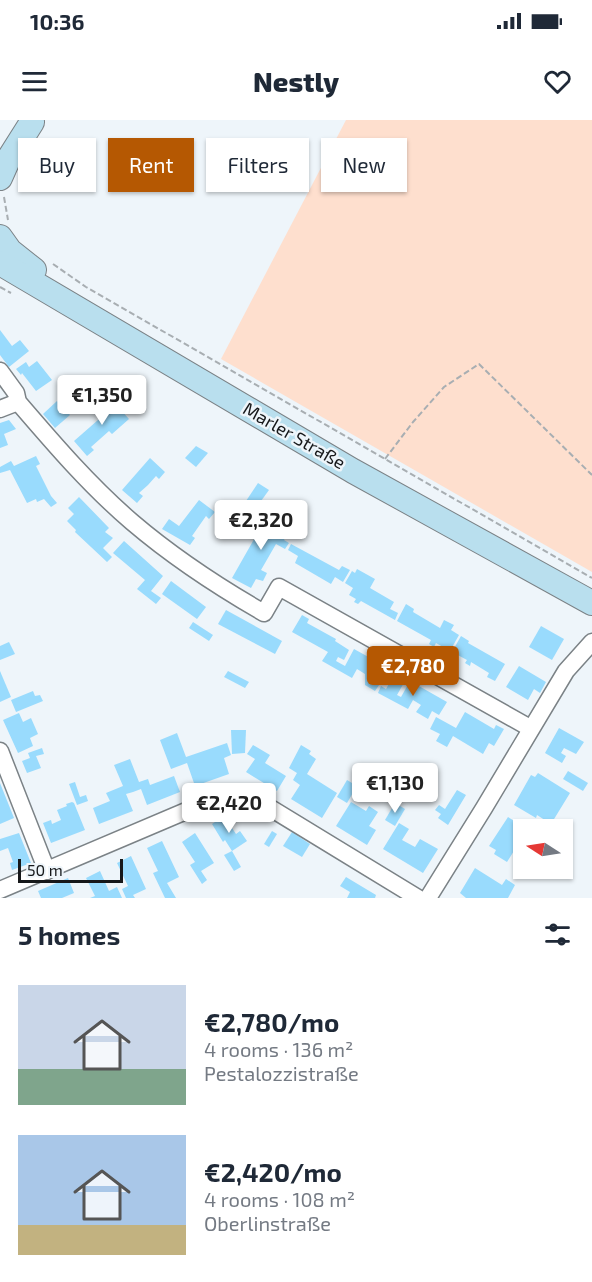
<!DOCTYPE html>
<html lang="en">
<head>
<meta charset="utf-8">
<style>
  :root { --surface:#fff; --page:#f2f2f3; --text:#1f2937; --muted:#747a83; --accent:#b55802 }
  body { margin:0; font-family:"Exo 2",sans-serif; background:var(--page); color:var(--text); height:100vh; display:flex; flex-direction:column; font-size:22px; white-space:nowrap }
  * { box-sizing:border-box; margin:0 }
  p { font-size:20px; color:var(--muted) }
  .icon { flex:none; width:33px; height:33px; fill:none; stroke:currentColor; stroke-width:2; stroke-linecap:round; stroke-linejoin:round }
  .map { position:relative; height:778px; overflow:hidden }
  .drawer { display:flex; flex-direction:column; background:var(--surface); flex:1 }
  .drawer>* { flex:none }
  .banner { position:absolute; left:18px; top:18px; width:556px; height:54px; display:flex; gap:12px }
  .needle { width:39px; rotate:282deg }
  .fabs { position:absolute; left:513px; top:699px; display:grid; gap:12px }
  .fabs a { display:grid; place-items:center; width:60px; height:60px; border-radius:0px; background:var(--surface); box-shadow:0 2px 4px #0004; font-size:30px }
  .scale { position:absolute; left:18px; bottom:15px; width:105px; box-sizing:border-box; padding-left:6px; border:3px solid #16181a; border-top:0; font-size:16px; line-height:21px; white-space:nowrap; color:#16181a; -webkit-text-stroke:4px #eef5fa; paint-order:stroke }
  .price { position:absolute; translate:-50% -51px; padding:0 14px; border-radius:6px; background:#fff; color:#222; font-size:20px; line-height:39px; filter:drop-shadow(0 2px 3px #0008) }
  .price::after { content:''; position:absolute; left:50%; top:36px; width:18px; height:14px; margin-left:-9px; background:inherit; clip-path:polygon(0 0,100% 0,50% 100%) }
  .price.selected { background:var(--accent); color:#fff }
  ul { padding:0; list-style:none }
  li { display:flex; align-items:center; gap:18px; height:150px; padding:0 18px }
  li span { display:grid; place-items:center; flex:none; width:168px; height:120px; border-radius:0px; color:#555 }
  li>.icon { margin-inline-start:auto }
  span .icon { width:72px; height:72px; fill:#fffc; stroke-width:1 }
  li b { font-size:26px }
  h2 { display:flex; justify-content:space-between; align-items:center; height:72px; padding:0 18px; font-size:26px }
  .chip { padding:0 21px; border-radius:0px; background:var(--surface); box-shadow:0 2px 4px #0004; font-size:21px; line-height:54px }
  .chip.selected { background:var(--accent); color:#fff }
  .status { display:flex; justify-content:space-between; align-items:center; height:42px; padding:0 30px; background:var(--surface); direction:ltr }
  .status svg { height:16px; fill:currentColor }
  header { display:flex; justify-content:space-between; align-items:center; height:78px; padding:0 18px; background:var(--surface); font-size:27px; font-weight:800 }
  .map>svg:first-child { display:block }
  .green { fill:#fedfce }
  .building { fill:#99dbfd }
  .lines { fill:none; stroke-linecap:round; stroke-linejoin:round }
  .street-casing { stroke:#7b8286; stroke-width:19 }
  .secondary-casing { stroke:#7b8286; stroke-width:26 }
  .path { stroke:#a8aeb2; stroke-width:2; stroke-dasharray:6 3; stroke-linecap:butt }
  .street { stroke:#fff; stroke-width:16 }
  .secondary { stroke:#b9dfee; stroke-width:24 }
  .labels { text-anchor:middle; stroke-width:5; stroke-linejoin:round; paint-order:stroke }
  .street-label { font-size:18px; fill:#16181a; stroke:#eef5fa }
</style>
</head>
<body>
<div class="status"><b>10:36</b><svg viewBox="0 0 49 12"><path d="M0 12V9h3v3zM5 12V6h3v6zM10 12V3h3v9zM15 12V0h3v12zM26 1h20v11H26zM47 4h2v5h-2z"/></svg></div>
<header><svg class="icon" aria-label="menu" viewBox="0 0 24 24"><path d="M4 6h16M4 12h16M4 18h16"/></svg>Nestly<svg class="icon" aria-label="heart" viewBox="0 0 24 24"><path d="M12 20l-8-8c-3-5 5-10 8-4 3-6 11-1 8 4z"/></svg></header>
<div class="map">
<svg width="592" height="778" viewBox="0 0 592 778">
  <rect width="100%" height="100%" fill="#eef5fa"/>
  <polygon class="green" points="346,0 592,0 592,452 221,239"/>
  <g class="building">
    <polygon points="0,210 12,226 20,220 29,231 9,247 0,235"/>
    <polygon points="37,241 52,260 36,271 22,253 21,255 16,249 26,242 29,247"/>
    <polygon points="109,277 129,299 112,314 109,311 91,327 94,330 87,336 74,321 106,293 99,286"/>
    <polygon points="57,281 70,295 55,308 43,294"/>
    <polygon points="9,300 16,309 4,314 8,325 0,328 0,303"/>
    <polygon points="196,326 208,333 196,347 185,338"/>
    <polygon points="36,336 40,344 36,346 51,376 57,383 51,387 44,379 37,382 36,379 27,383 10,350 0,353 0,347 11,341 14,346"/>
    <polygon points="150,338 165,352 159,359 156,356 148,365 139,373 143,376 137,383 122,370"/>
    <polygon points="258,363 269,370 256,388 246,381"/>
    <polygon points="79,377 109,408 105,412 113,418 103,428 112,437 107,442 75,412 76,410 67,401 74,394 68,388"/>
    <polygon points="199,380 215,392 209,399 206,396 192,416 195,418 190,425 162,409 169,399 179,406"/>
    <polygon points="264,394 290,408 284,420 289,423 285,429 276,424 261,450 267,453 263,461 256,459 251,468 232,458 261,407 258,405"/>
    <polygon points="124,421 163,456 151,471 161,478 156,484 137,469 145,460 113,433"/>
    <polygon points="291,424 339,450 342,446 350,450 343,462 335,457 331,464 295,443 298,436 288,430"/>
    <polygon points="357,449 375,459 370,468 394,482 390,489 398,493 395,500 361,481 358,484 354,482 356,479 349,475 353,468 345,463 352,451 355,453"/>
    <polygon points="171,461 206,487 197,499 162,474"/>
    <polygon points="406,484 414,489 413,492 440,508 444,500 454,505 451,510 459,515 450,531 436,523 434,527 429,524 431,520 397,501"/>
    <polygon points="226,490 282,521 275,534 218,504"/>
    <polygon points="302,495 309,499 307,503 336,519 335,521 349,530 344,540 338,537 336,541 345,546 354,529 392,550 384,564 381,562 375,571 365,565 365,554 357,549 352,558 322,541 328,532 292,512"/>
    <polygon points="193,502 213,515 209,521 189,508"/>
    <polygon points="541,506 564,519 552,540 529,527"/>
    <polygon points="461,516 469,521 468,523 505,544 495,561 487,557 489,553 471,542 470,546 465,543 467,540 452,532"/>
    <polygon points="9,522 15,534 0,540 0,526"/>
    <polygon points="519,546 546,562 540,573 534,569 528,580 506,567"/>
    <polygon points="0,551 11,577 0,582"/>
    <polygon points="228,551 249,562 245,568 224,557"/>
    <polygon points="394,555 405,561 397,575 401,577 410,561 447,582 439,595 432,591 428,599 416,592 421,585 413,580 408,589 378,573 381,566 386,569"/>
    <polygon points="33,571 35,576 40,575 43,581 16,592 11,580"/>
    <polygon points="465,592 494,609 496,605 504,609 494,626 489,623 483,634 453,616 447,627 436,621 440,614 430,609 436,597 456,608"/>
    <polygon points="19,593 23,602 31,598 38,614 30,618 33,626 18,633 3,600"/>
    <polygon points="559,608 584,622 576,634 564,628 561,633 566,636 562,643 545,633"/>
    <polygon points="231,610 246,610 245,633 232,634"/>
    <polygon points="177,613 186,637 227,623 231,635 224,638 229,654 195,666 187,643 171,649 160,620"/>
    <polygon points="253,625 270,635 265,643 286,656 277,671 246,652 255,639 247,634"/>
    <polygon points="301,625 311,631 309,634 316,639 307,654 337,673 322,698 291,679 300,665 293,660 297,653 289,648"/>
    <polygon points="42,628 44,634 36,636 41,648 27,653 22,641 30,638 28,633"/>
    <polygon points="130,639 139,662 148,659 150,665 174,656 180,672 147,685 141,669 133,672 126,674 133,691 99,704 93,688 110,681 106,673 123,666 114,645"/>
    <polygon points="568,651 588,663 583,671 563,659"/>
    <polygon points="538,653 570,673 551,704 537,695 536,698 514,685 531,655 535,657"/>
    <polygon points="347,660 357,666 347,683 337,677"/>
    <polygon points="75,662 80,677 86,675 88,681 77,685 69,664"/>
    <polygon points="0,663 14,698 0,704"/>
    <polygon points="457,670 466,675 448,705 438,698 441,694 435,690 439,685 445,689"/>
    <polygon points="72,682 74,683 85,710 51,723 43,703 51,700 52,704 61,700 57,690 67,686 66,684"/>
    <polygon points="351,682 366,691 369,686 378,692 369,706 376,710 367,725 336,706"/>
    <polygon points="395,683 405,689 395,706 385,700"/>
    <polygon points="224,696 236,714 240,711 247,721 232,731 225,720 223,722 212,704"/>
    <polygon points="508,697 528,710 524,710 524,731 517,726 507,742 494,734 496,730 489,726"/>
    <polygon points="399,703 409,709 402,720 415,727 420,719 438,729 423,753 383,729"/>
    <polygon points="272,711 277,714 269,727 264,724"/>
    <polygon points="292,712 310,724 302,737 283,726"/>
    <polygon points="19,713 31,743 12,750 10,743 13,742 8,728 0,731 0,719"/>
    <polygon points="195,713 214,743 201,751 207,760 202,764 190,745 195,742 182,722"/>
    <polygon points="162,721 179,757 167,763 176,778 165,778 153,753 158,751 147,728"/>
    <polygon points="232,731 241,747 234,751 224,735"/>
    <polygon points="131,736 146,769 133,775 135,778 126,778 122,769 128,766 117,743"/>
    <polygon points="475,748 502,765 506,759 515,765 508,778 466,778 460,773"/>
    <polygon points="100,751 109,771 117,767 122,778 90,778 95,776 86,758"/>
    <polygon points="346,757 376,775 375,778 347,778 350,772 340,766"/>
    <polygon points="68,758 74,773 62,778 41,778 38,771"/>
  </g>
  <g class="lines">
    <defs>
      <g id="street">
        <path d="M0,251L16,273L18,282C54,324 90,366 132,402C173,437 217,466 264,493L279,467L530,608"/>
        <polyline points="0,289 18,282"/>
        <polyline points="0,631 47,751"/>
        <polyline points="0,770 219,677 236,674 254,678 418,778"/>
        <polyline points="428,778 484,688 566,551 592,522"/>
      </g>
      <g id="secondary">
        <polyline points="0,58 8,40 32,2"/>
        <polyline points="0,117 10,131 34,150"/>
        <polyline points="0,143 353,351 592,483"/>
      </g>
    </defs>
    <use href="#street" class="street-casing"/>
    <use href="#secondary" class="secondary-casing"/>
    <g class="path">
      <polyline points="4,77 8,100"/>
      <polyline points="53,144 86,167 592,458"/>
      <polyline points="0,167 11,173"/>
      <polyline points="385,339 413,302 444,267 479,244 592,355"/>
    </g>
    <use href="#street" class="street"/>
    <use href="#secondary" class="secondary"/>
  </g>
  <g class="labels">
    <g class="street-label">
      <text transform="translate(294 316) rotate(30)" y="6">Marler Straße</text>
    </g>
  </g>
</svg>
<div class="fabs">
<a><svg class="needle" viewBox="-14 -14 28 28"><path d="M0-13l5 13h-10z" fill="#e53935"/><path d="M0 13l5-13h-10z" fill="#747a83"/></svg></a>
</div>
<div class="scale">50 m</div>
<b class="price" style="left:102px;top:306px">€1,350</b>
<b class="price" style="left:261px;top:431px">€2,320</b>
<b class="price selected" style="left:413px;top:577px">€2,780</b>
<b class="price" style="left:395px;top:694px">€1,130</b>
<b class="price" style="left:229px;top:714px">€2,420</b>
<div class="banner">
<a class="chip">Buy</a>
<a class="chip selected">Rent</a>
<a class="chip">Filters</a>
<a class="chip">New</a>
</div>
</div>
<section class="drawer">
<h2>5 homes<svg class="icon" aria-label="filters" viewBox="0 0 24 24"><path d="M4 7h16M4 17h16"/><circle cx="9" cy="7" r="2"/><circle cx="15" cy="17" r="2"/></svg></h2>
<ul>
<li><span style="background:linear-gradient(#c9d6e8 70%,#7fa58c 0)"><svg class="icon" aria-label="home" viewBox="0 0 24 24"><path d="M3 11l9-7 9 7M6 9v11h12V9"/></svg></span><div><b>€2,780/mo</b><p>4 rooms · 136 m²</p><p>Pestalozzistraße</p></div></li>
<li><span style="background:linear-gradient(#a9c7e8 75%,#c2b280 0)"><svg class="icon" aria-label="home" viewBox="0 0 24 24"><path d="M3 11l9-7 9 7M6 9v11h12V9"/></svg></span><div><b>€2,420/mo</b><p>4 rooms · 108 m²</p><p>Oberlinstraße</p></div></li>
</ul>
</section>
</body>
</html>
